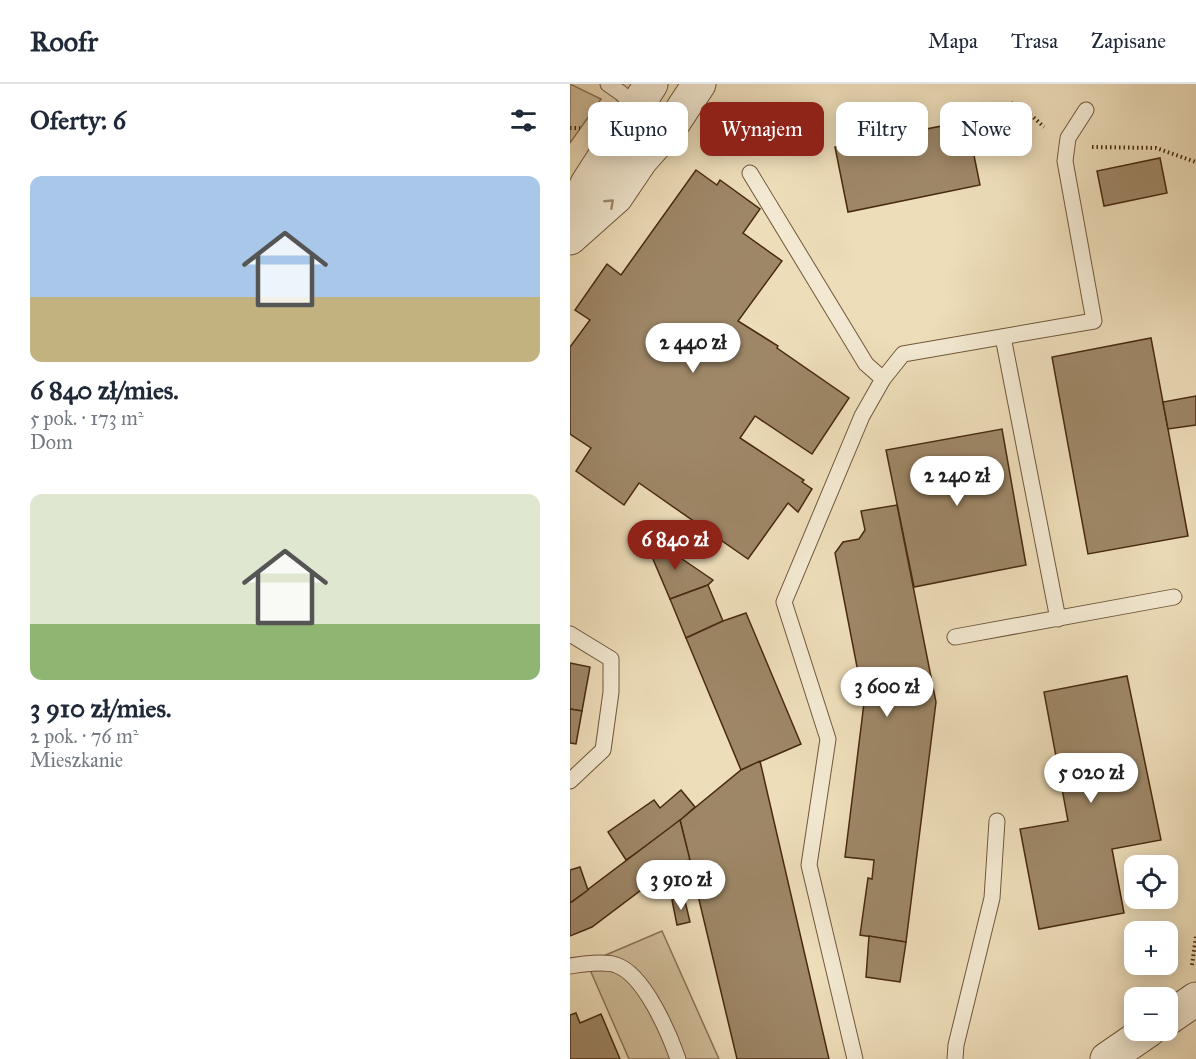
<!DOCTYPE html>
<html lang="pl">
<head>
<meta charset="utf-8">
<style>
  :root { --surface:#fff; --page:#f2f2f3; --text:#1f2937; --muted:#747a83; --line:#e0e1e3; --accent:#8f2418 }
  body { margin:0; font-family:"IM FELL Great Primer",serif; background:var(--page); color:var(--text); height:100vh; display:flex; flex-direction:column; font-size:22px; white-space:nowrap }
  * { box-sizing:border-box; margin:0 }
  p { font-size:20px; color:var(--muted) }
  .icon { flex:none; width:33px; height:33px; fill:none; stroke:currentColor; stroke-width:2; stroke-linecap:round; stroke-linejoin:round }
  .map { position:relative; flex:1; overflow:hidden }
  .panel { display:flex; flex-direction:column; background:var(--surface); width:570px }
  .panel>* { flex:none }
  .hud { position:absolute; left:18px; top:18px; width:518px; height:54px; display:flex; gap:12px }
  .buttons { position:absolute; left:554px; top:771px; display:grid; gap:12px }
  .buttons a { display:grid; place-items:center; width:54px; height:54px; border-radius:12px; background:var(--surface); box-shadow:0 3px 15px #0003; font-size:30px }
  .price { position:absolute; translate:-50% -51px; padding:0 14px; border-radius:21px; background:#fff; color:#222; font-size:20px; line-height:39px; filter:drop-shadow(0 2px 3px #0008) }
  .price::after { content:''; position:absolute; left:50%; top:36px; width:18px; height:14px; margin-left:-9px; background:inherit; clip-path:polygon(0 0,100% 0,50% 100%) }
  .price.current { background:var(--accent); color:#fff }
  ul { padding:0; list-style:none }
  li { display:grid; align-content:center; gap:12px; height:318px; padding:0 30px }
  li span { display:grid; place-items:center; height:186px; border-radius:12px; color:#555 }
  li>.icon { margin-inline-start:auto }
  span .icon { width:108px; height:108px; fill:#fffc; stroke-width:1 }
  li b { font-size:26px }
  h2 { display:flex; justify-content:space-between; align-items:center; height:72px; padding:0 30px; font-size:26px }
  .chip { padding:0 21px; border-radius:12px; background:var(--surface); box-shadow:0 3px 15px #0003; font-size:21px; line-height:54px }
  .chip.current { background:var(--accent); color:#fff }
  header { display:flex; align-items:center; gap:36px; box-sizing:border-box; height:84px; padding:0 30px; background:var(--surface); border-bottom:2px solid var(--line) }
  header strong { font-size:28px }
  nav { display:flex; gap:33px; margin-inline-start:auto; font-size:21px }
  main { display:flex; flex:1; min-height:0 }
  .map>svg:first-child { display:block }
  .green { fill:#d1bf9c; stroke:#8c7456; stroke-width:1.5 }
  .building { fill:#9e8767; stroke:#482a0f; stroke-width:1.5 }
  .lines { fill:none; stroke-linecap:round; stroke-linejoin:round }
  .service-casing { stroke:#71573a; stroke-width:17 }
  .tertiary-casing { stroke:#71573a; stroke-width:35 }
  .path { stroke:#482a0f; stroke-width:4; stroke-dasharray:1.5 3; stroke-linecap:butt }
  .service { stroke:#f3e9d2; stroke-width:15 }
  .tertiary { stroke:#f3e9d2; stroke-width:33 }
  .oneway { stroke:#9e8a70 }
</style>
</head>
<body>
<header>
<strong>Roofr</strong>
<nav><a>Mapa</a><a>Trasa</a><a>Zapisane</a></nav>
</header>
<main>
<section class="panel">
<h2>Oferty: 6<svg class="icon" aria-label="filters" viewBox="0 0 24 24"><path d="M4 7h16M4 17h16"/><circle cx="9" cy="7" r="2"/><circle cx="15" cy="17" r="2"/></svg></h2>
<ul>
<li><span style="background:linear-gradient(#a9c7e8 65%,#c2b280 0)"><svg class="icon" aria-label="home" viewBox="0 0 24 24"><path d="M3 11l9-7 9 7M6 9v11h12V9"/></svg></span><div><b>6 840 zł/mies.</b><p>5 pok. · 173 m²</p><p>Dom</p></div></li>
<li><span style="background:linear-gradient(#dfe7d0 70%,#8fb573 0)"><svg class="icon" aria-label="home" viewBox="0 0 24 24"><path d="M3 11l9-7 9 7M6 9v11h12V9"/></svg></span><div><b>3 910 zł/mies.</b><p>2 pok. · 76 m²</p><p>Mieszkanie</p></div></li>
</ul>
</section>
<div class="map">
<svg width="626" height="975" viewBox="0 0 626 975">
  <rect width="100%" height="100%" fill="#edddb9"/>
  <filter id="stains"><feTurbulence type="fractalNoise" baseFrequency=".00333" numOctaves="4"/><feColorMatrix values="0 0 0 0 .2 0 0 0 0 .09 0 0 0 0 .02 0 0 0 .5 -.17"/></filter>
  <radialGradient id="worn" r=".72"><stop offset=".6" stop-color="#630" stop-opacity="0"/><stop offset="1" stop-color="#630" stop-opacity=".3"/></radialGradient>
  <g class="green">
    <polygon points="0,0 31,15 0,59"/>
    <polygon points="92,847 149,975 59,975 17,879"/>
  </g>
  <g class="building">
    <polygon points="397,37 410,101 278,128 265,63"/>
    <polygon points="590,74 597,109 534,122 527,87"/>
    <polygon points="126,86 147,101 150,96 190,125 173,149 212,177 168,237 208,262 207,264 279,314 242,370 185,332 170,354 234,396 232,398 242,405 228,428 218,419 178,475 69,399 54,421 6,387 21,364 0,350 0,263 20,236 5,226 37,180 51,191"/>
    <polygon points="581,254 618,452 518,470 482,273"/>
    <polygon points="626,312 626,341 598,345 593,318"/>
    <polygon points="432,345 456,481 344,503 316,366"/>
    <polygon points="327,421 366,618 336,858 290,851 298,794 302,795 304,776 275,773 294,619 265,469 273,458 289,455 295,446 291,427"/>
    <polygon points="71,447 143,496 138,501 100,515"/>
    <polygon points="138,501 153,537 116,554 100,515"/>
    <polygon points="176,529 231,660 171,686 116,554 153,537"/>
    <polygon points="0,579 20,583 12,627 0,625"/>
    <polygon points="557,592 591,756 542,765 554,829 469,845 450,745 498,737 474,608"/>
    <polygon points="0,625 12,627 6,660 0,659"/>
    <polygon points="190,677 259,975 167,975 110,736 171,686"/>
    <polygon points="111,706 125,723 99,746 56,776 38,748 84,716 90,724"/>
    <polygon points="110,736 120,776 107,779 22,843 0,852 0,819"/>
    <polygon points="10,783 18,806 0,819 0,786"/>
    <polygon points="114,813 120,838 107,841 102,816"/>
    <polygon points="299,852 336,858 330,898 296,893"/>
    <polygon points="6,929 10,939 31,930 50,975 0,975 0,931"/>
  </g>
  <g class="lines">
    <defs>
      <g id="service">
        <polyline points="38,0 51,9 66,24"/>
        <polyline points="180,89 296,280 313,295"/>
        <polyline points="433,253 488,535"/>
        <polyline points="0,550 41,575 41,608 33,666 0,697"/>
        <polyline points="385,553 604,513"/>
        <path d="M0,882C11,880 35,877 46,881C74,890 99,949 108,975"/>
        <polyline points="285,975 239,781 258,655 214,518 292,332 313,295 333,270 524,237 495,77 498,54 516,26"/>
        <polyline points="385,975 386,961 422,814 427,737"/>
      </g>
      <g id="tertiary">
        <polyline points="0,136 17,100 81,0"/>
        <polyline points="0,154 46,113 71,76 102,41 129,0"/>
        <polyline points="597,935 626,915"/>
        <polyline points="537,975 579,946"/>
      </g>
    </defs>
    <use href="#service" class="service-casing"/>
    <use href="#tertiary" class="tertiary-casing"/>
    <g class="path">
      <polyline points="441,19 462,32 474,43"/>
      <polyline points="0,44 10,44"/>
      <polyline points="522,63 586,64 626,78"/>
      <polyline points="622,881 626,852"/>
    </g>
    <use href="#service" class="service"/>
    <use href="#tertiary" class="tertiary"/>
  </g>
  <defs><path id="oneway-chevron" d="M-2-3.5L2.5 0L-2 3.5" fill="none" stroke-width="1.6" stroke-linecap="round" stroke-linejoin="round" transform="scale(1.5)"/></defs>
  <use class="oneway" href="#oneway-chevron" transform="translate(40 119) rotate(-43)"/>
  <rect width="100%" height="100%" filter="url(#stains)"/>
  <rect width="100%" height="100%" fill="url(#worn)"/>
</svg>
<div class="buttons">
<a><svg class="icon" aria-label="locate" viewBox="0 0 24 24"><circle cx="12" cy="12" r="6"/><path d="M12 2v4M12 18v4M2 12h4M18 12h4"/></svg></a>
<a>+</a>
<a>−</a>
</div>
<b class="price" style="left:123px;top:290px">2 440 zł</b>
<b class="price" style="left:387px;top:423px">2 240 zł</b>
<b class="price current" style="left:105px;top:487px">6 840 zł</b>
<b class="price" style="left:317px;top:634px">3 600 zł</b>
<b class="price" style="left:521px;top:720px">5 020 zł</b>
<b class="price" style="left:111px;top:827px">3 910 zł</b>
<div class="hud">
<a class="chip">Kupno</a>
<a class="chip current">Wynajem</a>
<a class="chip">Filtry</a>
<a class="chip">Nowe</a>
</div>
</div>
</main>
</body>
</html>
